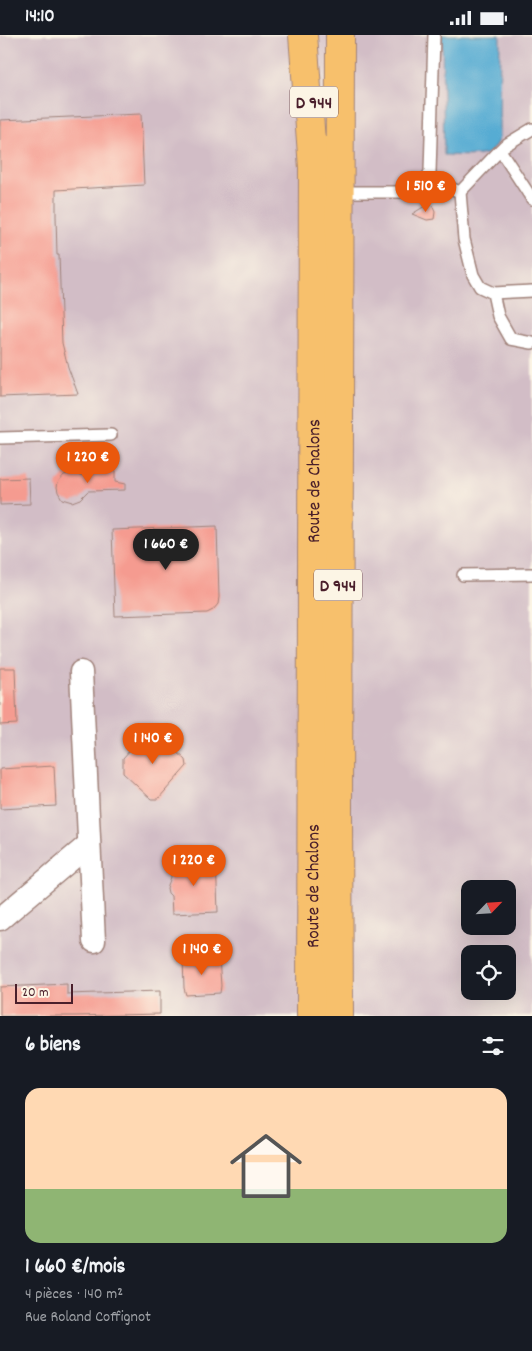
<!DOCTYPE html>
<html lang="fr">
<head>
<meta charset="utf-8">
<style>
  :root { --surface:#171b24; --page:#20242c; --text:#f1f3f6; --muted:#9ea1a6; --line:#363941; --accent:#ea580c }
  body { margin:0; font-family:Dekko,sans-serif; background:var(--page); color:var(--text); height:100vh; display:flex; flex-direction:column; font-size:19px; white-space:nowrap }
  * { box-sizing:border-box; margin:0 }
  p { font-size:16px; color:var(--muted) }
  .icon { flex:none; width:28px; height:28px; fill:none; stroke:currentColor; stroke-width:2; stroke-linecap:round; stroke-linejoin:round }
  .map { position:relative; height:981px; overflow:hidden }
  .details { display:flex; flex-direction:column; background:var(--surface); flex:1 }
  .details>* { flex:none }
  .needle { width:32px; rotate:65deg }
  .tools { position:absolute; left:461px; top:845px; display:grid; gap:10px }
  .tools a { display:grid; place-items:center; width:55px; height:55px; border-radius:10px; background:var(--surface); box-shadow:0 5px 20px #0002; font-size:25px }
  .scale { position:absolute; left:15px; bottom:12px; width:58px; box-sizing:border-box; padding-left:5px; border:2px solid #4a1f2b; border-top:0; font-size:14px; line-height:18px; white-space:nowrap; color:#4a1f2b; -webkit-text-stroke:4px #fcf5e5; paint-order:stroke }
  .price { position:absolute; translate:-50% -42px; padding:0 11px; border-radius:18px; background:var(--accent); color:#fff; font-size:16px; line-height:32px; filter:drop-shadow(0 1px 2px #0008) }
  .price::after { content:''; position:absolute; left:50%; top:30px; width:15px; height:11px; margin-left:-8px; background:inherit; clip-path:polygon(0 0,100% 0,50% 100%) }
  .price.current { background:#222; color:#fff }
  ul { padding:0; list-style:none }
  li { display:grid; align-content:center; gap:10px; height:265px; padding:0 25px }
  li+li { border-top:1px solid var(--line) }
  li span { display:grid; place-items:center; height:155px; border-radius:15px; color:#555 }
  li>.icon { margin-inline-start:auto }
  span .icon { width:90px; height:90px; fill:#fffc; stroke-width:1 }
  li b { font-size:21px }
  h2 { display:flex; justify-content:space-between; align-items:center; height:60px; padding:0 25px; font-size:21px }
  .status { display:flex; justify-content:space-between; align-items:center; height:35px; padding:0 25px; background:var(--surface); direction:ltr }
  .status svg { height:14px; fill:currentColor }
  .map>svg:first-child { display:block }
  .industrial { fill:#d2bdc6; fill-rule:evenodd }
  .water { fill:#57acd3; stroke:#50667f }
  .building { fill:#f59b90 }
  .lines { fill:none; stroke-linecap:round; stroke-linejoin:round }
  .service-casing { stroke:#a0827a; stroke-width:14 }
  .minor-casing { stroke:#a0827a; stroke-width:25 }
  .primary-casing { stroke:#a0827a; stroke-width:30 }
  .trunk-casing { stroke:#a0827a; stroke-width:30 }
  .service { stroke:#fff; stroke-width:11 }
  .minor { stroke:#fff; stroke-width:22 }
  .primary { stroke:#f7c06c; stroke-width:28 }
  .trunk { stroke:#f7c06c; stroke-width:28 }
  .labels { text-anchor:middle; stroke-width:4; stroke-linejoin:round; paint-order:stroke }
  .shield { fill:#fcf5e5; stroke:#7f5f63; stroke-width:1 }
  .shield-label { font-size:18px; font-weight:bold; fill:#4a1f2b }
  .street-label { font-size:19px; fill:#4a1f2b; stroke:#fcf5e5 }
</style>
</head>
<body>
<div class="status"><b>14:10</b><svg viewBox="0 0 49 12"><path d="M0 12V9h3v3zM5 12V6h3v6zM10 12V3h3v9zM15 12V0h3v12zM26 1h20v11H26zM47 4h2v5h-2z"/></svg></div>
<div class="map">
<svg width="532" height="981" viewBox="0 0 532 981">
  <rect width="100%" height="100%" fill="#fcf5e5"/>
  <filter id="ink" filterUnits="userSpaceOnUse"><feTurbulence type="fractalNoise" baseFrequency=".02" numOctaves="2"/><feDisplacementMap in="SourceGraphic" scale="10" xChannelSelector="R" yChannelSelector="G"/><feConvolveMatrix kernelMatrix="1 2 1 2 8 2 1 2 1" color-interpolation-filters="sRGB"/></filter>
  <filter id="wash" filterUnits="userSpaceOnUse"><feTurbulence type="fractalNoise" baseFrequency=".0096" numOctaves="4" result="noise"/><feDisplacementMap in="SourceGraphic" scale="20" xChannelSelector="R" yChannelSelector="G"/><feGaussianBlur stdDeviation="1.12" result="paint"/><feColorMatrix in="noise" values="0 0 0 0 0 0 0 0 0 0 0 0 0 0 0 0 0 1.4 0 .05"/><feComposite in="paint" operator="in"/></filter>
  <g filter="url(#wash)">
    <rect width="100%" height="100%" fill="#f5e4c9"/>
    <path class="industrial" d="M0,0H532V981H0ZM470,854H508V891H470ZM470,919H508V956H470Z"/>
    <path class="water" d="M442,0H500L499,103C497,108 494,113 490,117C481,123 455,120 444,120Z"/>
    <g id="blocks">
      <g class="building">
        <polygon points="141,79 144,150 56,155 56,181 57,220 59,220 62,308 68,332 78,359 0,362 0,85"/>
        <polygon points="432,170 435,177 434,184 427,185 412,179 425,171"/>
        <polygon points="115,433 115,447 125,449 125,455 88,456 80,464 72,467 62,464 58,457 57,452 58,447 64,440 72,438 89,441 89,434"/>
        <polygon points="29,443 30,469 0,470 0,444"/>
        <polygon points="217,491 219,562 218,569 213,575 207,578 115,581 112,495"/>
        <polygon points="0,633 15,633 17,689 0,690"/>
        <polygon points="147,696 154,696 186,725 187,731 158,764 151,764 123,738 123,723"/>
        <polygon points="54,731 56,771 0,774 0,734"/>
        <polygon points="216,825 218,877 172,879 171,861 168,858 167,853 171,842 170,826"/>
        <polygon points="219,922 221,951 220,958 186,960 184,953 183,923"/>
        <polygon points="67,949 67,959 160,956 160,979 76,981 0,981 0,952"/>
      </g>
    </g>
  </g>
  <g filter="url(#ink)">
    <use href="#blocks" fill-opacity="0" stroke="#a0827a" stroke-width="1"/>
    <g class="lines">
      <defs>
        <g id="service">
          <polyline points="500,115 532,164"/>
          <polyline points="426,143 460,157 504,111 532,94"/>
          <polyline points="339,157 412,157 421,154 430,137 434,0"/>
          <polyline points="460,157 464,204 473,240 480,252 493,258 532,256"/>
          <polyline points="493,258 498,281 511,304 532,308"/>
          <polyline points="0,403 111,400"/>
          <polyline points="463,540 532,539"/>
        </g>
        <g id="minor">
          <polyline points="81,637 94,906"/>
          <polyline points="0,884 88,810"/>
        </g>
        <g id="primary">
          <path id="s1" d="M311,981L313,109"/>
          <polyline points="339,981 338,780 340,0"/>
        </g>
        <polyline id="trunk" points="303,0 313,133"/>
      </defs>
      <use href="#service" class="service-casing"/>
      <use href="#minor" class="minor-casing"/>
      <use href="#primary" class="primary-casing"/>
      <use href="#trunk" class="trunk-casing"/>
      <use href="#service" class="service"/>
      <use href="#minor" class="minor"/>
      <use href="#primary" class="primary"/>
      <use href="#trunk" class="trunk"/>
    </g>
  </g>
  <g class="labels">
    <g class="shield">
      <rect x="290" y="51.5" width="48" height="31" rx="4"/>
      <rect x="314" y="534.5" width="48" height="31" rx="4"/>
    </g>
    <g class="shield-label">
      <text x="314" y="73">D 944</text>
      <text x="338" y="556">D 944</text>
    </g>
    <g class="street-label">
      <text dy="7" stroke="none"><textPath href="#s1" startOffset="535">Route de Chalons</textPath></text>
      <text dy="7" stroke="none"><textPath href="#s1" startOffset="130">Route de Chalons</textPath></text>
    </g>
  </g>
</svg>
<div class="tools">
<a><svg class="needle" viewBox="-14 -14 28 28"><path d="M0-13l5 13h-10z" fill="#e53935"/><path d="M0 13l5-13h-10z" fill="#9ea1a6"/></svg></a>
<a><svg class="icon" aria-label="locate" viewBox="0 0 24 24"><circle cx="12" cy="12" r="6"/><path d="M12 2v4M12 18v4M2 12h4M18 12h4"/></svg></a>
</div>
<div class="scale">20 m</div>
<b class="price" style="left:426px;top:178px">1 510 €</b>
<b class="price" style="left:88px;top:449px">1 220 €</b>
<b class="price current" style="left:166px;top:536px">1 660 €</b>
<b class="price" style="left:153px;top:730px">1 140 €</b>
<b class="price" style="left:194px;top:852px">1 220 €</b>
<b class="price" style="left:202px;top:941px">1 140 €</b>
</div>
<section class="details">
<h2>6 biens<svg class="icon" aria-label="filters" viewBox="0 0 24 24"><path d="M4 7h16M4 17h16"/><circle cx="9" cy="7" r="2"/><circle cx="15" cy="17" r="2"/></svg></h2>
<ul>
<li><span style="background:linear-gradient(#ffd9b3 65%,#8fb573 0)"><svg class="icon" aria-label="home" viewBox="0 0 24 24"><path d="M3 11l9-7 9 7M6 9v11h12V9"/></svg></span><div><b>1 660 €/mois</b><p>4 pièces · 140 m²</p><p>Rue Roland Coffignot</p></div></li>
</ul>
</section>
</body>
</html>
